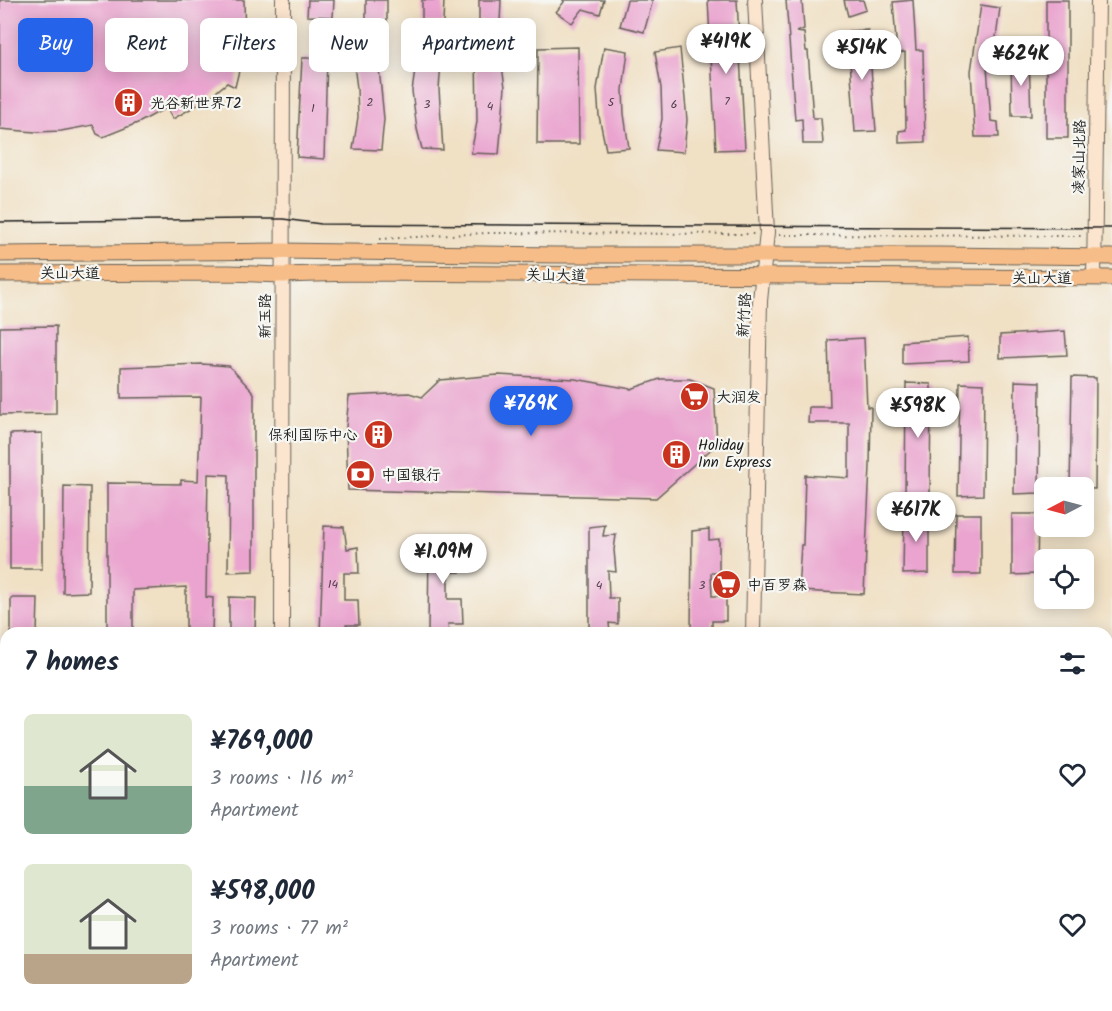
<!DOCTYPE html>
<html lang="en">
<head>
<meta charset="utf-8">
<style>
  :root { --surface:#fff; --page:#f2f2f3; --text:#1f2937; --muted:#747a83; --accent:#2563eb }
  body { margin:0; font-family:Kalam,"LXGW WenKai TC",sans-serif; background:var(--page); color:var(--text); height:100vh; display:flex; flex-direction:column; font-size:22px; white-space:nowrap }
  * { box-sizing:border-box; margin:0 }
  p { font-size:20px; color:var(--muted) }
  .icon { flex:none; width:33px; height:33px; fill:none; stroke:currentColor; stroke-width:2; stroke-linecap:round; stroke-linejoin:round }
  .map { position:relative; flex:1; overflow:hidden }
  .drawer { position:absolute; left:0px; top:627px; width:1113px; height:384px; display:flex; flex-direction:column; background:var(--surface); border-radius:18px 18px 0 0; box-shadow:0 3px 15px #0003 }
  .drawer>* { flex:none }
  .banner { position:absolute; left:18px; top:18px; width:600px; height:54px; display:flex; gap:12px }
  .needle { width:39px; rotate:264deg }
  .buttons { position:absolute; left:1034px; top:477px; display:grid; gap:12px }
  .buttons a { display:grid; place-items:center; width:60px; height:60px; border-radius:9px; background:var(--surface); box-shadow:0 3px 15px #0003; font-size:30px }
  .price { position:absolute; translate:-50% -51px; padding:0 14px; border-radius:21px; background:#fff; color:#222; font-size:20px; line-height:39px; filter:drop-shadow(0 2px 3px #0008) }
  .price::after { content:''; position:absolute; left:50%; top:36px; width:18px; height:14px; margin-left:-9px; background:inherit; clip-path:polygon(0 0,100% 0,50% 100%) }
  .price.selected { background:var(--accent); color:#fff }
  ul { padding:0; list-style:none }
  li { display:flex; align-items:center; gap:18px; height:150px; padding:0 24px }
  li span { display:grid; place-items:center; flex:none; width:168px; height:120px; border-radius:9px; color:#555 }
  li>.icon { margin-inline-start:auto }
  span .icon { width:72px; height:72px; fill:#fffc; stroke-width:1 }
  li b { font-size:26px }
  h2 { display:flex; justify-content:space-between; align-items:center; height:72px; padding:0 24px; font-size:26px }
  .chip { padding:0 21px; border-radius:9px; background:var(--surface); box-shadow:0 3px 15px #0003; font-size:21px; line-height:54px }
  .chip.selected { background:var(--accent); color:#fff }
  .map>svg:first-child { display:block }
  .building { fill:#eaa4cf }
  .lines { fill:none; stroke-linecap:round; stroke-linejoin:round }
  .secondary-casing { stroke:#666157; stroke-width:16 }
  .primary-casing { stroke:#666157; stroke-width:17 }
  .path { stroke:#666157; stroke-width:2; stroke-dasharray:1.5 4.5; stroke-linecap:butt }
  .secondary { stroke:#fce5cf; stroke-width:14 }
  .primary { stroke:#f7bd88; stroke-width:15 }
  .tram { stroke:#1c1c1c; stroke-width:1.5 }
  .labels { text-anchor:middle; stroke-width:4.5; stroke-linejoin:round; paint-order:stroke }
  .number-label { font-size:12px; fill:#503e49 }
  .poi-label { font-size:15px; fill:#1c1c1c; stroke:#f6f6f2; text-anchor:start }
  .street-label { font-size:15px; fill:#1c1c1c; stroke:#f6f6f2 }
</style>
</head>
<body>
<div class="map">
<svg width="1112" height="1011" viewBox="0 0 1112 1011">
  <rect width="100%" height="100%" fill="#f6f6f2"/>
  <filter id="ink" filterUnits="userSpaceOnUse"><feTurbulence type="fractalNoise" baseFrequency=".0167" numOctaves="2"/><feDisplacementMap in="SourceGraphic" scale="12" xChannelSelector="R" yChannelSelector="G"/><feConvolveMatrix kernelMatrix="1 2 1 2 8 2 1 2 1" color-interpolation-filters="sRGB"/></filter>
  <filter id="wash" filterUnits="userSpaceOnUse"><feTurbulence type="fractalNoise" baseFrequency=".008" numOctaves="4" result="noise"/><feDisplacementMap in="SourceGraphic" scale="24" xChannelSelector="R" yChannelSelector="G"/><feGaussianBlur stdDeviation="1.35" result="paint"/><feColorMatrix in="noise" values="0 0 0 0 0 0 0 0 0 0 0 0 0 0 0 0 0 1.4 0 .05"/><feComposite in="paint" operator="in"/></filter>
  <g filter="url(#wash)">
    <rect width="100%" height="100%" fill="#f0e0c4"/>
    <g id="blocks">
      <g class="building">
        <polygon points="0,0 244,0 245,46 235,87 227,83 206,100 173,119 166,108 140,122 103,137 97,134 93,125 61,131 35,132 0,129"/>
        <polygon points="308,0 334,0 333,17 307,16"/>
        <polygon points="366,0 387,0 387,23 366,24"/>
        <polygon points="422,0 444,0 443,23 422,23"/>
        <polygon points="479,0 501,0 500,23 479,22"/>
        <polygon points="563,0 604,0 600,14 583,9 572,23 556,12 564,2"/>
        <polygon points="627,0 653,0 644,32 620,26"/>
        <polygon points="708,0 737,0 745,149 716,150"/>
        <polygon points="786,0 802,0 804,29 796,32 804,33 806,51 808,51 813,118 821,118 823,144 803,144 802,119 795,120"/>
        <polygon points="844,0 863,0 866,10 848,16"/>
        <polygon points="913,0 916,50 923,50 925,142 899,143 899,131 906,130 905,52 897,53 893,2"/>
        <rect x="1046" y="0" width="22" height="138"/>
        <polygon points="981,5 1000,8 992,67 987,66 991,121 998,122 999,137 975,137 971,71"/>
        <polygon points="868,30 876,131 855,132 848,31"/>
        <polygon points="499,46 505,87 499,154 471,153 477,122 476,52"/>
        <polygon points="377,47 384,119 381,150 353,149 358,117 357,88 352,50"/>
        <polygon points="578,47 579,144 537,144 538,48"/>
        <polygon points="604,47 628,51 623,90 624,114 629,148 606,150 599,116 597,89"/>
        <polygon points="680,48 687,120 684,152 656,150 662,119 661,88 655,52"/>
        <polygon points="442,49 439,89 443,150 422,149 417,129 412,91 418,50"/>
        <polygon points="1029,57 1031,116 1012,116 1011,58"/>
        <polygon points="302,58 327,58 324,159 297,157"/>
        <polygon points="56,326 56,414 0,415 0,327"/>
        <polygon points="1065,331 1067,355 1000,358 1000,335"/>
        <polygon points="968,337 969,361 902,364 902,342"/>
        <polygon points="864,338 867,407 871,407 870,466 864,594 798,591 801,545 803,545 805,475 849,478 849,423 808,423 809,407 830,407 828,340"/>
        <polygon points="202,364 229,366 254,393 254,571 228,572 229,475 208,474 206,597 213,598 212,633 186,633 186,587 133,590 133,633 107,633 107,483 181,484 181,480 198,481 201,397 121,398 121,367"/>
        <polygon points="498,375 575,379 631,389 660,379 690,379 714,388 717,444 656,498 348,490 346,427 349,396 409,393 422,397 440,380"/>
        <polygon points="1072,377 1096,378 1095,489 1070,488"/>
        <polygon points="1015,381 1040,382 1039,493 1014,494"/>
        <polygon points="906,383 931,384 930,495 905,496"/>
        <polygon points="960,383 984,384 983,495 958,496"/>
        <polygon points="42,433 42,569 10,569 10,434"/>
        <polygon points="64,486 90,487 89,592 63,593"/>
        <polygon points="904,513 929,513 929,573 903,574"/>
        <polygon points="956,514 981,514 981,574 955,574"/>
        <polygon points="1012,514 1038,514 1037,574 1012,575"/>
        <polygon points="605,525 603,536 616,535 614,550 616,572 608,571 609,598 618,598 618,624 609,623 610,633 589,633 589,527"/>
        <polygon points="324,526 344,527 347,549 358,547 359,573 344,573 344,600 358,600 359,625 346,625 346,633 320,633"/>
        <polygon points="709,529 709,540 719,539 719,573 711,573 712,596 726,596 726,621 712,621 712,633 691,633 692,531"/>
        <polygon points="438,538 456,538 459,543 460,572 448,572 448,599 462,599 463,624 448,624 449,633 428,633 429,541"/>
        <polygon points="229,597 256,598 255,633 229,633"/>
        <polygon points="11,598 38,598 37,633 11,633"/>
      </g>
    </g>
  </g>
  <g filter="url(#ink)">
    <use href="#blocks" fill-opacity="0" stroke="#666157" stroke-width="1.5"/>
    <g class="lines">
      <defs>
        <g id="secondary">
          <polyline points="1094,278 1098,0"/>
          <polyline points="282,633 283,0"/>
          <polyline points="753,633 760,301 767,232 755,0"/>
          <polyline points="281,1011 281,1005"/>
          <polyline points="745,1011 745,1005"/>
        </g>
        <g id="primary">
          <polyline points="0,254 282,251 558,255 939,255 1112,257"/>
          <polyline points="0,274 229,273 282,275 353,273 1112,278"/>
        </g>
      </defs>
      <use href="#secondary" class="secondary-casing"/>
      <use href="#primary" class="primary-casing"/>
      <g class="path">
        <polyline points="779,235 1082,236"/>
        <polyline points="380,239 486,233 755,234"/>
      </g>
      <use href="#secondary" class="secondary"/>
      <use href="#primary" class="primary"/>
      <polyline class="tram" points="0,222 244,219 283,219 321,224 1112,228"/>
    </g>
  </g>
  <defs>
    <symbol id="building-disc" viewBox="-11 -11 22 22"><circle r="9.5" fill="#c8321e" stroke="#f6f6f2"/><path d="M-4-6H4V6H1V3H-1V6H-4ZM-2.5-4.3h1.7v1.8h-1.7ZM.8-4.3h1.7v1.8H.8ZM-2.5-1h1.7V.8h-1.7ZM.8-1h1.7V.8H.8Z" fill="#fff"/></symbol>
    <symbol id="supermarket-disc" viewBox="-11 -11 22 22"><circle r="9.5" fill="#c8321e" stroke="#f6f6f2"/><path d="M-6-5.5h2.5l.6 2H6L4.5 2H-2.5L-4.4-4H-6ZM-1.5 3.2a1.3 1.3 0 1 0 .1 0ZM3 3.2a1.3 1.3 0 1 0 .1 0Z" fill="#fff"/></symbol>
    <symbol id="bank-disc" viewBox="-11 -11 22 22"><circle r="9.5" fill="#c8321e" stroke="#f6f6f2"/><path d="M-6-4H6V4H-6ZM0-2.3a2.3 2.3 0 1 0 0 4.6a2.3 2.3 0 1 0 0-4.6Z" fill="#fff"/></symbol>
  </defs>
  <g fill-rule="evenodd">
    <use href="#building-disc" x="112" y="86" width="33" height="33"/>
    <use href="#supermarket-disc" x="678" y="380" width="33" height="33"/>
    <use href="#building-disc" x="362" y="418" width="33" height="33"/>
    <use href="#building-disc" x="660" y="438" width="33" height="33"/>
    <use href="#bank-disc" x="344" y="458" width="33" height="33"/>
    <use href="#supermarket-disc" x="710" y="568" width="33" height="33"/>
  </g>
  <g class="labels">
    <g class="number-label">
      <text x="727" y="105">7</text>
      <text x="370" y="106">2</text>
      <text x="611" y="106">5</text>
      <text x="427" y="108">3</text>
      <text x="674" y="108">6</text>
      <text x="490" y="110">4</text>
      <text x="313" y="112">1</text>
      <text x="333" y="588">14</text>
      <text x="599" y="589">4</text>
      <text x="702" y="589">3</text>
    </g>
    <g class="poi-label">
      <text x="150" y="108">光谷新世界T2</text>
      <text x="716" y="402">大润发</text>
      <text x="358" y="440" text-anchor="end">保利国际中心</text>
      <text x="698" y="450">Holiday<tspan x="698" dy="17">Inn Express</tspan></text>
      <text x="381" y="480">中国银行</text>
      <text x="747" y="590">中百罗森</text>
    </g>
    <g class="street-label">
      <text transform="translate(1079 157) rotate(-89)" y="5">凌家山北路</text>
      <text x="70" y="278">关山大道</text>
      <text transform="translate(556 275) rotate(1)" y="5">关山大道</text>
      <text x="1042" y="283">关山大道</text>
      <text transform="translate(744 315) rotate(-87)" y="5">新竹路</text>
      <text transform="translate(265 316) rotate(-90)" y="5">新玉路</text>
    </g>
  </g>
</svg>
<div class="buttons">
<a><svg class="needle" viewBox="-14 -14 28 28"><path d="M0-13l5 13h-10z" fill="#e53935"/><path d="M0 13l5-13h-10z" fill="#747a83"/></svg></a>
<a><svg class="icon" aria-label="locate" viewBox="0 0 24 24"><circle cx="12" cy="12" r="6"/><path d="M12 2v4M12 18v4M2 12h4M18 12h4"/></svg></a>
</div>
<b class="price" style="left:726px;top:75px">¥419K</b>
<b class="price" style="left:862px;top:81px">¥514K</b>
<b class="price" style="left:1021px;top:87px">¥624K</b>
<b class="price selected" style="left:531px;top:437px">¥769K</b>
<b class="price" style="left:918px;top:439px">¥598K</b>
<b class="price" style="left:916px;top:543px">¥617K</b>
<b class="price" style="left:443px;top:585px">¥1.09M</b>
<div class="banner">
<a class="chip selected">Buy</a>
<a class="chip">Rent</a>
<a class="chip">Filters</a>
<a class="chip">New</a>
<a class="chip">Apartment</a>
</div>
<section class="drawer">
<h2>7 homes<svg class="icon" aria-label="filters" viewBox="0 0 24 24"><path d="M4 7h16M4 17h16"/><circle cx="9" cy="7" r="2"/><circle cx="15" cy="17" r="2"/></svg></h2>
<ul>
<li><span style="background:linear-gradient(#dfe7d0 60%,#7fa58c 0)"><svg class="icon" aria-label="home" viewBox="0 0 24 24"><path d="M3 11l9-7 9 7M6 9v11h12V9"/></svg></span><div><b>¥769,000</b><p>3 rooms · 116 m²</p><p>Apartment</p></div><svg class="icon" aria-label="heart" viewBox="0 0 24 24"><path d="M12 20l-8-8c-3-5 5-10 8-4 3-6 11-1 8 4z"/></svg></li>
<li><span style="background:linear-gradient(#dfe7d0 75%,#b9a48a 0)"><svg class="icon" aria-label="home" viewBox="0 0 24 24"><path d="M3 11l9-7 9 7M6 9v11h12V9"/></svg></span><div><b>¥598,000</b><p>3 rooms · 77 m²</p><p>Apartment</p></div><svg class="icon" aria-label="heart" viewBox="0 0 24 24"><path d="M12 20l-8-8c-3-5 5-10 8-4 3-6 11-1 8 4z"/></svg></li>
</ul>
</section>
</div>
</body>
</html>
